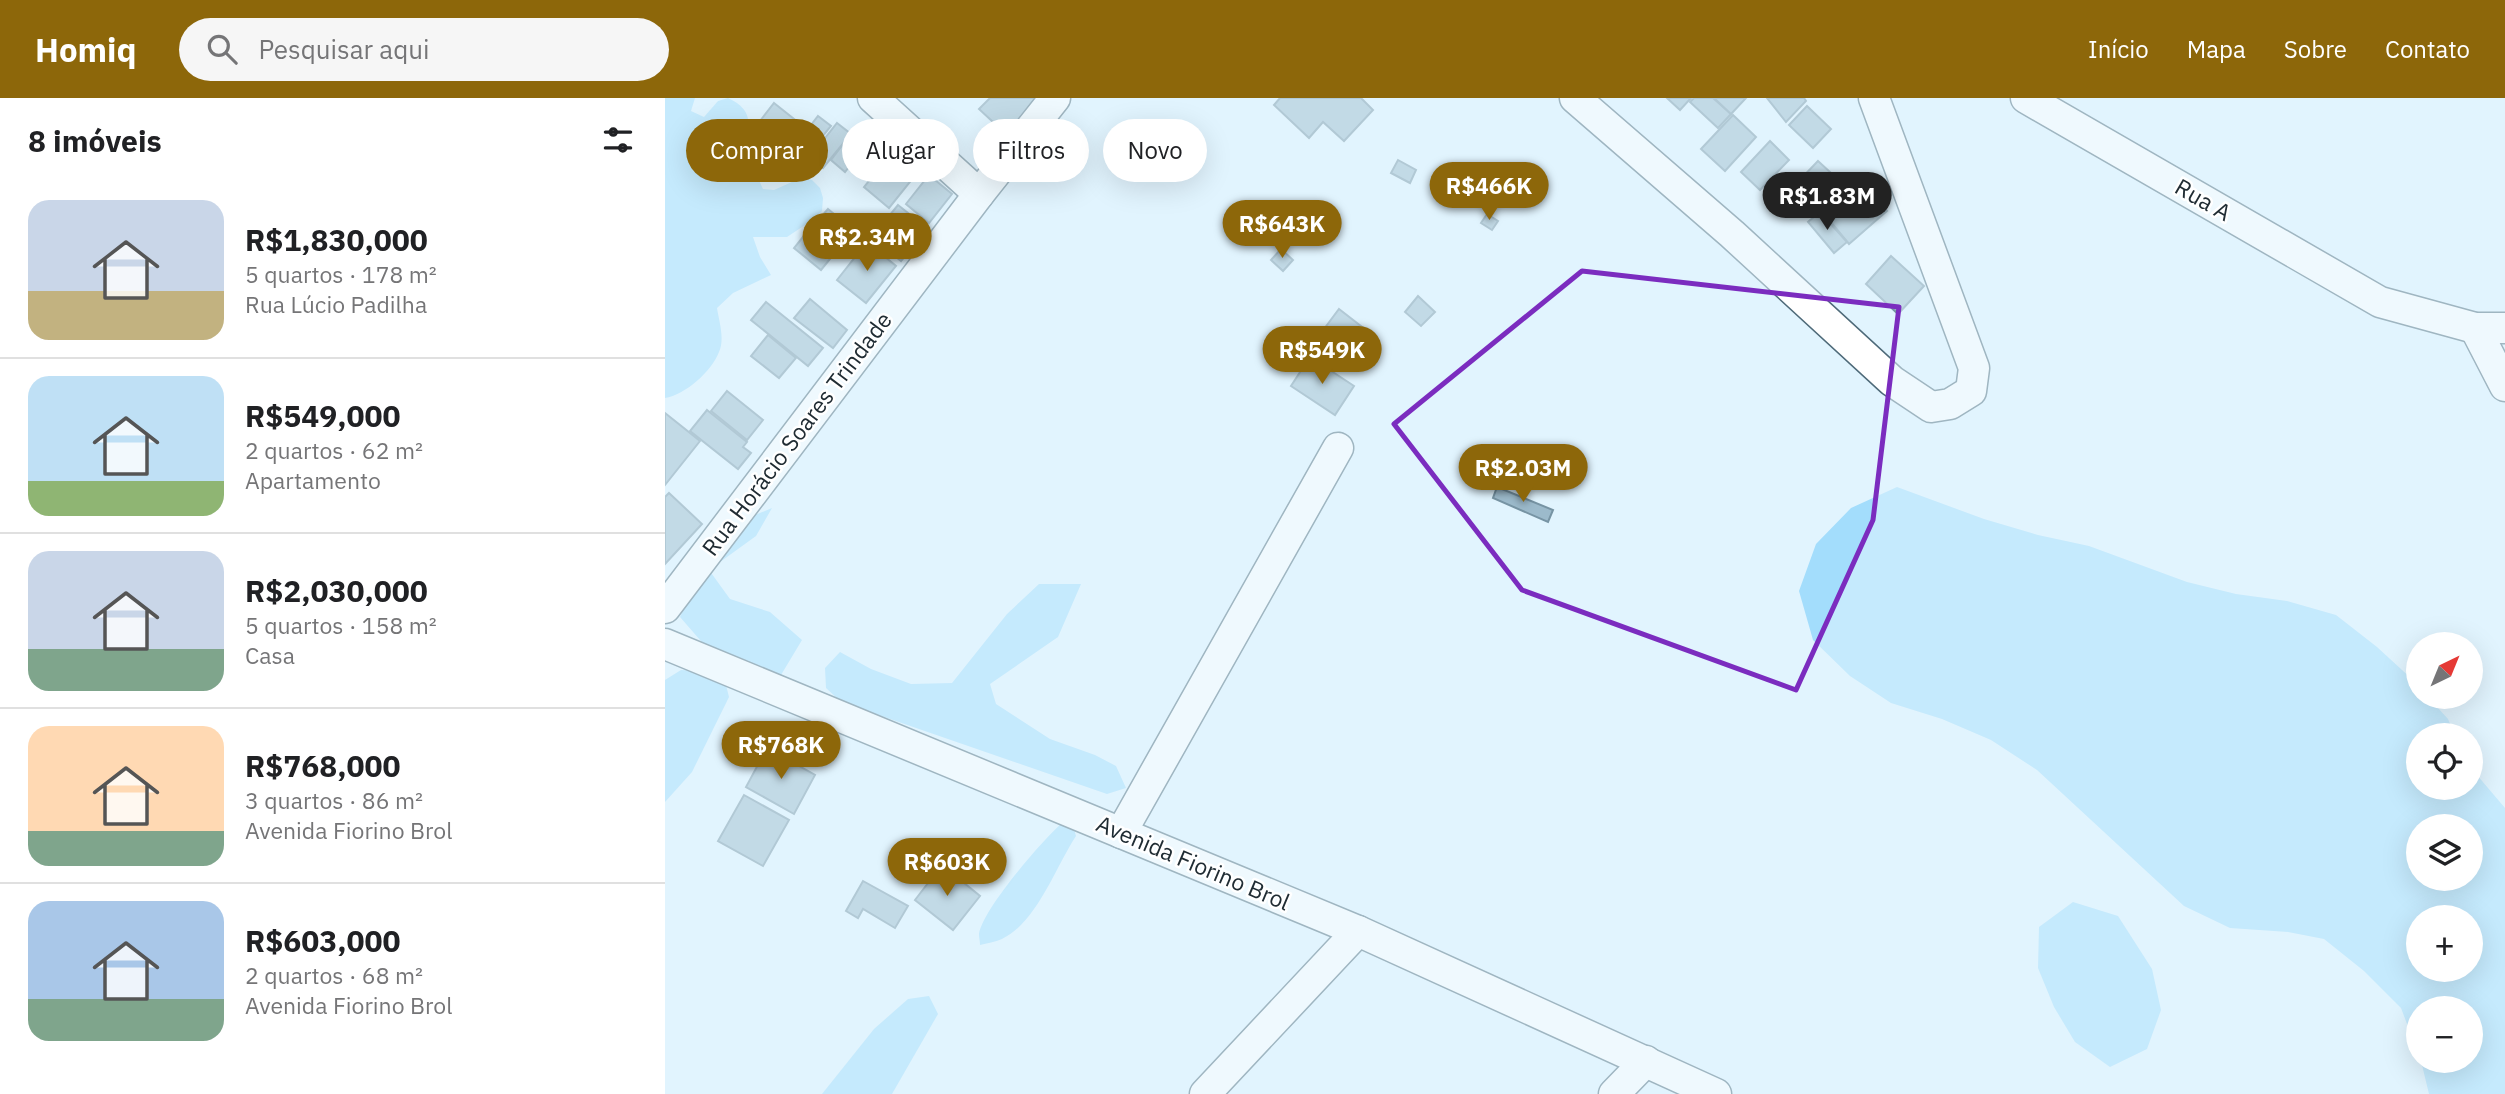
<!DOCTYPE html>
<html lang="pt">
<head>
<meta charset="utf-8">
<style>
  :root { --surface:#fff; --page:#f6f6f6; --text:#202124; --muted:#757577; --line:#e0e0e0; --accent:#8d670a }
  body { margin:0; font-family:"IBM Plex Sans",sans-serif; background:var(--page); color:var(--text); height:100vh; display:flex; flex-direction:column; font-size:26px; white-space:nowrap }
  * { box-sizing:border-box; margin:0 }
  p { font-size:23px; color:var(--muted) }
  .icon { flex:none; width:38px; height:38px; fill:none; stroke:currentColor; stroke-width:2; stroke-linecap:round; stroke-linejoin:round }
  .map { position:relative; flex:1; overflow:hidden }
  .drawer { display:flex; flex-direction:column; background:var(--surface); width:665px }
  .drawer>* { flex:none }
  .top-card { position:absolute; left:21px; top:21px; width:665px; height:63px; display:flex; gap:14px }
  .needle { width:46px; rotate:43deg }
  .tools { position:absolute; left:1741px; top:534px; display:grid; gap:14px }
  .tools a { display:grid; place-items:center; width:77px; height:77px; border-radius:50%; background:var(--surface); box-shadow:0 7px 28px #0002; font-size:35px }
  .price { position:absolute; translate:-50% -60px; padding:0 16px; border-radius:24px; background:var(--accent); color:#fff; font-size:23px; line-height:46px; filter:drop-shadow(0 2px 4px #0008) }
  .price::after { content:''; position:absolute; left:50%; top:42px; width:21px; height:16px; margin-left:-10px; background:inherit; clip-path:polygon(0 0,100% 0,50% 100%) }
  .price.selected { background:#222; color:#fff }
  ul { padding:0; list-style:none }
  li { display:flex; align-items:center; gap:21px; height:175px; padding:0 28px }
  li+li { border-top:2px solid var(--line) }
  li span { display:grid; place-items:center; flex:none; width:196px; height:140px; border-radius:21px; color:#555 }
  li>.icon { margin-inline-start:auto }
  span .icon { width:84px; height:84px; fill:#fffc; stroke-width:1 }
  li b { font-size:30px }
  h2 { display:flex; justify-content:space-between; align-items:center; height:84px; padding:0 28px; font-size:30px }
  .chip { padding:0 24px; border-radius:32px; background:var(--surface); box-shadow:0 7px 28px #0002; font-size:24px; line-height:63px }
  .chip.selected { background:var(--accent); color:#fff }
  header { display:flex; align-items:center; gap:42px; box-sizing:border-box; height:98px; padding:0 35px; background:var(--accent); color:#fff }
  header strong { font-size:33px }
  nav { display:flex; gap:38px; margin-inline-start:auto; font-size:24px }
  .search { width:490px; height:63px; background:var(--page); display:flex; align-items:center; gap:18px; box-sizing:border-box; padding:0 24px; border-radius:38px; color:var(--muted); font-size:26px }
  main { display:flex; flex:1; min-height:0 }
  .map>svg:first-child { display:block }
  .green { fill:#a3ddfc; fill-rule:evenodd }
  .building { fill:#9cbacb; stroke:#7794a4; stroke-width:2 }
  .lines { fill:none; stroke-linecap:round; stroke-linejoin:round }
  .minor-casing { stroke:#4e6a79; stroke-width:33 }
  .minor { stroke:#fff; stroke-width:30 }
  .marked { fill:none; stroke:#7b2cbf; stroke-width:5; stroke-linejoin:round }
  .labels { text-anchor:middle; stroke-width:5; stroke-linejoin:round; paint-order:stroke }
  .street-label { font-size:23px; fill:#202c33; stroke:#fff }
</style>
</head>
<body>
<header>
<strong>Homiq</strong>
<div class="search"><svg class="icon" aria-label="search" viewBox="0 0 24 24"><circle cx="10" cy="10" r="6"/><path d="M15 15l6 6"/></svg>Pesquisar aqui</div>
<nav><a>Início</a><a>Mapa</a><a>Sobre</a><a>Contato</a></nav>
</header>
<main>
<section class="drawer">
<h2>8 imóveis<svg class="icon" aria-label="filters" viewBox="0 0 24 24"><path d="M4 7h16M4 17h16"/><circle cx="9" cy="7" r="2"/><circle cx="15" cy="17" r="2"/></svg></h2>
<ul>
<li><span style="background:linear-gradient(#c9d6e8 65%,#c2b280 0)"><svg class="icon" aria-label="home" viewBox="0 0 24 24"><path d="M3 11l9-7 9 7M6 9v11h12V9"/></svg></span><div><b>R$1,830,000</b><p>5 quartos · 178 m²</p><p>Rua Lúcio Padilha</p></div></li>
<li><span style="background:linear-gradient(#bfe0f5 75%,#8fb573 0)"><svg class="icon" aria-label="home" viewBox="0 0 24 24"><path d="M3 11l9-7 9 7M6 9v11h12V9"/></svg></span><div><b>R$549,000</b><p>2 quartos · 62 m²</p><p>Apartamento</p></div></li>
<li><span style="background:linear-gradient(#c9d6e8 70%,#7fa58c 0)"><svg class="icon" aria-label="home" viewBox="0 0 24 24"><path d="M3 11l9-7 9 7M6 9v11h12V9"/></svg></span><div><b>R$2,030,000</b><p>5 quartos · 158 m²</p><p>Casa</p></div></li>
<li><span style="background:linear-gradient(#ffd9b3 75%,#7fa58c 0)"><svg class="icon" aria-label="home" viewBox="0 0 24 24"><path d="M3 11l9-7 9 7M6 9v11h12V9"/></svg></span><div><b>R$768,000</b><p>3 quartos · 86 m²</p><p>Avenida Fiorino Brol</p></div></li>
<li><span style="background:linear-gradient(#a9c7e8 70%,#7fa58c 0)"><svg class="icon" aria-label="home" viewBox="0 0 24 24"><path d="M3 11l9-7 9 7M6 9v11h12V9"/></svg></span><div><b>R$603,000</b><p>2 quartos · 68 m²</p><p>Avenida Fiorino Brol</p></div></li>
</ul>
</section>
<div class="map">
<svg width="1840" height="996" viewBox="0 0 1840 996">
  <rect width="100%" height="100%" fill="#e1f4fe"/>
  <g class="green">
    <path d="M0,0H30L26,13L39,19L53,3L63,0C84,10 88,22 78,42C89,56 90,75 98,91L109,92L138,79L147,82L155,90L158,100L157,113L149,121L122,139H88L95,159L106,177L68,195L52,210C54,223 60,241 54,254C47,273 20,297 0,300Z"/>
    <path d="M1232,389L1319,421L1373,437L1424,448L1522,484L1571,496L1622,503L1671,517L1712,549L1749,583L1753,589L1754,598L1763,599L1783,621L1790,637H1754V690H1806V670L1840,710V996H1764L1756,963L1806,962V910H1754L1753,955L1736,910L1699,873L1659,841L1623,834L1565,830L1519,808L1372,672L1326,642L1277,621L1226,605L1185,578L1148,542L1134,493L1151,446L1186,410ZM1754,728H1806V780H1754ZM1806,819V872H1754V819Z"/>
    <polygon points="107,410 91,438 44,472 65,501 105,514 137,542 116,577 42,550 15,519 32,481 78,422"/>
    <polygon points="374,486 416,486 393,539 325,586 331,606 385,641 430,657 451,668 461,690 442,696 176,604 161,590 160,570 175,554 206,571 246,586 287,585 342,516"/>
    <polygon points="16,572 37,573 59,579 64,599 27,674 0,704 0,582"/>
    <path d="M405,718L411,738C390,770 372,824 337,841C330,844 322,845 315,847C315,843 314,840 314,836C318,810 383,735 405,718Z"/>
    <polygon points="1408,804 1453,818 1487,871 1496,912 1482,951 1445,969 1410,944 1389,909 1373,870 1374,829"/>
    <polygon points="264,898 273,916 227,996 157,996 209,931 243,901"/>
  </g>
  <g class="building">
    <polygon points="325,0 377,0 342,37 314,11"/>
    <polygon points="615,0 696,0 708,12 679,43 658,24 644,40 609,7"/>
    <polygon points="1002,0 1026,0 1015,12"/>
    <polygon points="1029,0 1048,0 1066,16 1053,30 1025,4"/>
    <polygon points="1049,0 1081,0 1066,16"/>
    <polygon points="1102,0 1139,0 1141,3 1121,24"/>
    <polygon points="109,5 134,25 105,61 81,41"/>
    <polygon points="1142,8 1166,31 1148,50 1124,27"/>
    <polygon points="1068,17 1091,39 1060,73 1036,51"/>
    <polygon points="153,18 166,28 148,50 136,40"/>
    <polygon points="172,25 186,36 158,70 145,59"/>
    <polygon points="236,43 261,64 224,110 199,89"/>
    <polygon points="1105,43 1124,62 1095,92 1076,74"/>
    <polygon points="179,45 194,56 180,74 166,62"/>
    <polygon points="733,62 751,72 745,85 726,75"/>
    <polygon points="1153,63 1178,86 1155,110 1130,87"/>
    <polygon points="264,77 287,96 264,125 241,106"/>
    <polygon points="1197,85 1222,113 1184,146 1160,117"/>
    <polygon points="233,107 263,131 236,163 207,139"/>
    <polygon points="163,111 202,143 189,158 150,126"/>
    <polygon points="1155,114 1182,144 1169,155 1143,124"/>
    <polygon points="822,116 833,123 827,132 816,125"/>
    <polygon points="142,134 169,156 156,172 129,150"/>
    <polygon points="202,144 231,168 201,205 172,182"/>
    <polygon points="616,151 628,162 618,173 606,162"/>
    <polygon points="1226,158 1259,188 1233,216 1201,186"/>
    <polygon points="753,198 770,214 756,228 740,214"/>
    <polygon points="145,201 182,232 168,250 129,220"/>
    <polygon points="101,204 158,250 143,268 86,222"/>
    <polygon points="674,211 710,239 694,259 659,231"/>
    <polygon points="103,237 131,260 114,280 86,258"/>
    <polygon points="645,259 689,288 670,317 626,288"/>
    <polygon points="62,293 98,322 82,342 46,313"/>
    <polygon points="42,312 82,344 78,349 86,355 73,371 25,333"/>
    <polygon points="0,315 35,343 0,387"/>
    <polygon points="832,389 888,412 883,424 828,400"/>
    <polygon points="4,395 37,426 0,466 0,399"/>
    <polygon points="102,650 150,677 129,716 81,689"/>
    <polygon points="79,697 124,722 98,768 53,743"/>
    <polygon points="277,767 315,798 288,832 250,802"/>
    <polygon points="198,783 243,808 230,830 198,811 193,820 181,813"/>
  </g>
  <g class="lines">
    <defs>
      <g id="minor">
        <polyline points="208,0 314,96"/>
        <polyline points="910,0 1067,136 1227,283 1266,309 1285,306 1306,293 1309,270 1209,0"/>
        <polyline points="1361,0 1715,204 1810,230 1840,230"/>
        <polyline points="1810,230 1840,288"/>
        <polyline points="0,510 314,96 390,0"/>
        <polyline points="0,546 693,833 1051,996"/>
        <polyline points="456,735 673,350"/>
        <polyline points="540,996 693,833"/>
        <polyline points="949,996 981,963"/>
      </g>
    </defs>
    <use href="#minor" class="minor-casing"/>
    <use href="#minor" class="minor"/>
  </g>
  <path d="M0 0H1840V996H0ZM917,173L1234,209L1208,422L1131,592L857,492L729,326Z" fill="#e1f4fe" fill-opacity=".55" fill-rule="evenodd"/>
  <path class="marked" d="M917,173L1234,209L1208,422L1131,592L857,492L729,326Z"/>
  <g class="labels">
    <g class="street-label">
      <text transform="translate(1538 102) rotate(30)" y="8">Rua A</text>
      <text transform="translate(132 336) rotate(-53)" y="8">Rua Horácio Soares Trindade</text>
      <text transform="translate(528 765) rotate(23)" y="8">Avenida Fiorino Brol</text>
    </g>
  </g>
</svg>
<div class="tools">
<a><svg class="needle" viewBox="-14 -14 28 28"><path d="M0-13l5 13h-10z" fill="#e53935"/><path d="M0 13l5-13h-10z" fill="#757577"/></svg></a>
<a><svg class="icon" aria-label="locate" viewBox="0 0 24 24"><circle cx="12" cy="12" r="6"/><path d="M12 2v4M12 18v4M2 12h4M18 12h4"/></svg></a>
<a><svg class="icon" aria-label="layers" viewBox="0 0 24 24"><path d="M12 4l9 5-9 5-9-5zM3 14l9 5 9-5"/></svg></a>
<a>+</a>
<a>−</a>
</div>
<b class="price" style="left:824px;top:124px">R$466K</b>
<b class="price selected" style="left:1162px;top:134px">R$1.83M</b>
<b class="price" style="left:617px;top:162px">R$643K</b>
<b class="price" style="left:202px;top:175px">R$2.34M</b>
<b class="price" style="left:657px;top:288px">R$549K</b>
<b class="price" style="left:858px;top:406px">R$2.03M</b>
<b class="price" style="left:116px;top:683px">R$768K</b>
<b class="price" style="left:282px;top:800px">R$603K</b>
<div class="top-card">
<a class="chip selected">Comprar</a>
<a class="chip">Alugar</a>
<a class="chip">Filtros</a>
<a class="chip">Novo</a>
</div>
</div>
</main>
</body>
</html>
